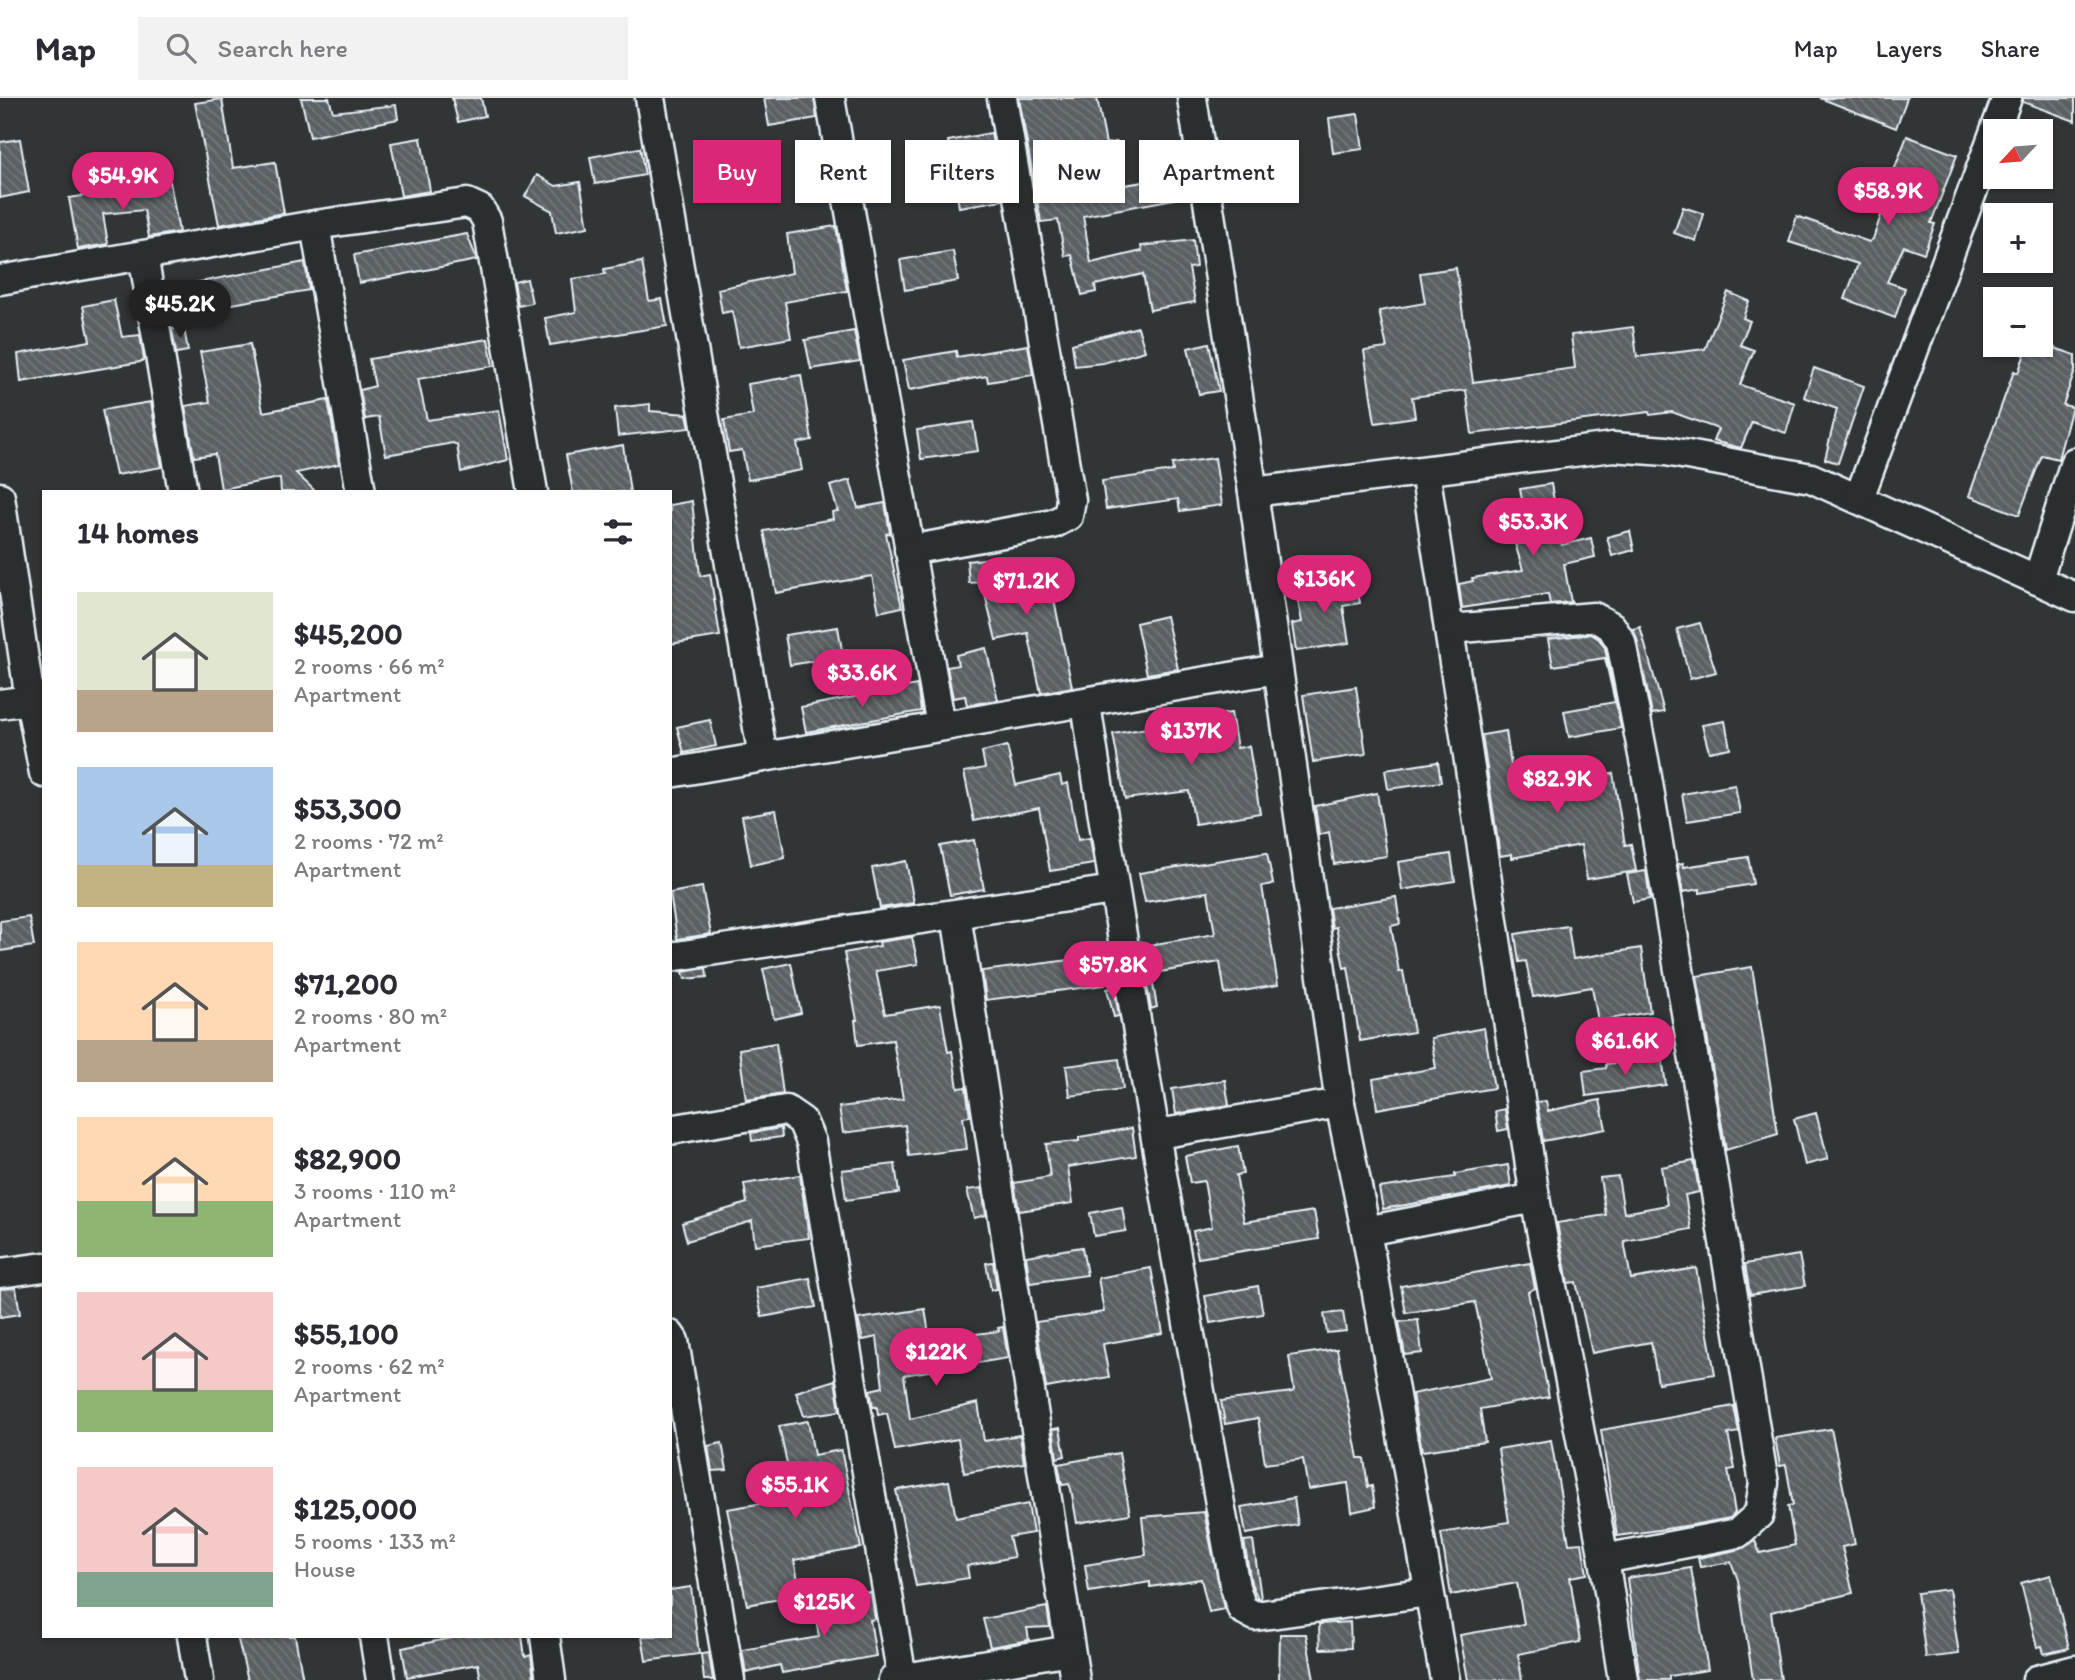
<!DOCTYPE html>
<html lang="en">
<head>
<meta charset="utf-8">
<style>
  :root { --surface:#fff; --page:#f2f2f3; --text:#2b2b33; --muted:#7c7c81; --line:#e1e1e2; --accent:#db2777 }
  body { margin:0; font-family:Itim,sans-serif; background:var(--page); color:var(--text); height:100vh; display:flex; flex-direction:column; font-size:26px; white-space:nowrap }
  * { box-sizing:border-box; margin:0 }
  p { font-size:23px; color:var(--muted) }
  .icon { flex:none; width:38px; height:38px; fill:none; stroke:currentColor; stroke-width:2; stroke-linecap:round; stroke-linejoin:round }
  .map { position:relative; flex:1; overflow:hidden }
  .drawer { position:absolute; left:42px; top:392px; width:630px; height:1148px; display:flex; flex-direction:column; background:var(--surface); border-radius:0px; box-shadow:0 2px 5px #0004 }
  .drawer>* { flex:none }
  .hud { position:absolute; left:693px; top:42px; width:665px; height:63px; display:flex; gap:14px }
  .needle { width:46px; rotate:244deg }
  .controls { position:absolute; left:1983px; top:21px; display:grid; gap:14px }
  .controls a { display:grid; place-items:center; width:70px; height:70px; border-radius:0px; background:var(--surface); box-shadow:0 2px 5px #0004; font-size:35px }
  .price { position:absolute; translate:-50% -60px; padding:0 16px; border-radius:24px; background:var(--accent); color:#fff; font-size:23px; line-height:46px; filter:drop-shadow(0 2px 4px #0008) }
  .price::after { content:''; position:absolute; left:50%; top:42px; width:21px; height:16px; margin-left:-10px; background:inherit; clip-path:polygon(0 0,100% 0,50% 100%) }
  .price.active { background:#222; color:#fff }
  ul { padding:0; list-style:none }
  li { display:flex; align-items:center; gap:21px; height:175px; padding:0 35px }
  li span { display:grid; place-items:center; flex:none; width:196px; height:140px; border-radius:0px; color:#555 }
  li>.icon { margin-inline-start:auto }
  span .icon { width:84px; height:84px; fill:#fffc; stroke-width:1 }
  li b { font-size:30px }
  h2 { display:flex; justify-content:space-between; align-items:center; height:84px; padding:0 35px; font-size:30px }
  .tag { padding:0 24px; border-radius:0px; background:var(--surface); box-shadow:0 2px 5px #0004; font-size:24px; line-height:63px }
  .tag.active { background:var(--accent); color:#fff }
  header { display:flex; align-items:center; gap:42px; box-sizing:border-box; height:98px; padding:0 35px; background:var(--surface); border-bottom:2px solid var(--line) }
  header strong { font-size:33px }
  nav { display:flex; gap:38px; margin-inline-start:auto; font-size:24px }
  .search { width:490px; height:63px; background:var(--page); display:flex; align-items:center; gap:18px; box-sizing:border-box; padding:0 24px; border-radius:0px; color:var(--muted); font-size:26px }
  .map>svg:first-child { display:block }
  .building { fill:url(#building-back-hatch); stroke:#e8f1f8; stroke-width:2 }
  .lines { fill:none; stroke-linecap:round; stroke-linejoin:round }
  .minor-casing { stroke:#e8f1f8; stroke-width:33 }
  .minor { stroke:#2a2d2e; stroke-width:28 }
</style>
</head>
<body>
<header>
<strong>Map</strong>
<div class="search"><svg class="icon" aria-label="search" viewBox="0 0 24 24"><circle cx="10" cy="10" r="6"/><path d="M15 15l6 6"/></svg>Search here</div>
<nav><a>Map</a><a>Layers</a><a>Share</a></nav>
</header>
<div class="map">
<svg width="2075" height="1582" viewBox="0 0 2075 1582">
  <defs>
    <pattern id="building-back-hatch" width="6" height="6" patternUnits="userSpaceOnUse" patternTransform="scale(1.75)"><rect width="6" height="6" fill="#5c6063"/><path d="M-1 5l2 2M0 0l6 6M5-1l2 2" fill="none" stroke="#73777a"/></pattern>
  </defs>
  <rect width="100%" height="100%" fill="#323536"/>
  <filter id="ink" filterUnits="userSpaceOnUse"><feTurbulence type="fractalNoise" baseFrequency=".0143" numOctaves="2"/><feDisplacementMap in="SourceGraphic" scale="14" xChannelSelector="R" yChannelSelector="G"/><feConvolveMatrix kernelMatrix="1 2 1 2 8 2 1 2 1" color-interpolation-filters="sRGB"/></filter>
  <g filter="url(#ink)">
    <g class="building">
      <polygon points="301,0 329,0 333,14 396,7 398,21 310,39"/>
      <polygon points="452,0 481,0 485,18 458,24"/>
      <polygon points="764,0 814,0 817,20 769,28"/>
      <polygon points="1019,0 1097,0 1106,46 1117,44 1124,87 1182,78 1185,99 1083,118 1091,165 1142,153 1141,148 1193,142 1196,169 1189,170 1195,204 1150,212 1143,176 1095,187 1096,194 1082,197 1072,157 1065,158 1058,122 1041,124"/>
      <polygon points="1820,0 1907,0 1896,30"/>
      <polygon points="2023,0 2075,0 2075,23 2023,4"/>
      <polygon points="222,1 233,70 275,64 284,115 219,127 195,5"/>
      <polygon points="1358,16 1363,51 1333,55 1329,20"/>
      <polygon points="991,35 1003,102 959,109 948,43"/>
      <polygon points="1907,38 1957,57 1931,125 1935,126 1924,155 1904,148 1887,184 1905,190 1895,220 1845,201 1858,166 1789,144 1797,118 1869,144 1873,141 1886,102 1883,101"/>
      <polygon points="421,40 430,93 401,98 391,45"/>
      <polygon points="20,41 29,94 0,100 0,44"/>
      <polygon points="640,50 645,77 595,86 590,59"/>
      <polygon points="537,77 556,88 580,84 588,129 556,135 552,113 525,98"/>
      <polygon points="170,84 179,134 149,139 144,112 103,116 108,146 78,151 69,100"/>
      <polygon points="1683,109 1704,116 1696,143 1674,135"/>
      <polygon points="836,128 847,193 785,204 791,240 739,249 732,213 722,215 718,191 792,175 787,136"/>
      <polygon points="467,136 477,162 359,185 354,157"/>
      <polygon points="953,153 958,183 905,192 900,162"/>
      <polygon points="305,164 309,192 194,213 189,186"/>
      <polygon points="642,164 649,203 662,201 667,228 550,247 545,220 576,214 572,181 605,176 604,171"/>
      <polygon points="1456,170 1473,284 1575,270 1571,237 1633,229 1637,259 1705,251 1728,194 1749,203 1743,220 1750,223 1740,247 1754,252 1740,287 1795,305 1786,335 1752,324 1741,350 1713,343 1718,331 1672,314 1650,317 1649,314 1472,336 1466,292 1412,299 1415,319 1375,325 1364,253 1387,250 1379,213 1425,205 1420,175"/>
      <polygon points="527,181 532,205 518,208 514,184"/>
      <polygon points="114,202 122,239 140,237 144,261 140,264 21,284 18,256 90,243 83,208"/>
      <polygon points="1138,229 1145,253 1103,265 1075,268 1072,246"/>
      <polygon points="184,230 188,253 176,255 172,231"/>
      <polygon points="854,233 860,263 811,271 805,242"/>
      <polygon points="488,241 493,268 418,281 427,322 499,312 508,362 461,374 457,347 453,345 386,357 379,319 365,321 360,292 375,288 369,261"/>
      <polygon points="1209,245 1219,293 1199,296 1188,250"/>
      <polygon points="250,246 263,314 328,302 339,366 296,375 316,394 281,394 280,380 221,391 215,356 194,359 185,308 210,304 200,254"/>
      <polygon points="1028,247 1033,277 988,284 987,278 909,292 903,262 956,253 957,259"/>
      <polygon points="2028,247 2046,247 2075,257 2075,273 2063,307 2072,309 2058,361 2042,357 2019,417 1969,398 2014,273 2018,275"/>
      <polygon points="1814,270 1864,288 1838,365 1825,361 1837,311 1804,299"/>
      <polygon points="801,277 812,342 797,345 802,372 748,382 742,352 729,354 724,322 753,317 748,286"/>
      <polygon points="151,304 162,369 116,377 102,312"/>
      <polygon points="650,306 650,313 687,316 690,330 618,338 615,310"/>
      <polygon points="973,324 978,353 921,361 917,332"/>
      <polygon points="623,347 630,394 573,394 566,357"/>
      <polygon points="1215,360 1222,407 1180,413 1178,401 1106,411 1102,383 1173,373 1172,366"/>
      <polygon points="850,382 858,410 885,405 890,435 886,436 902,509 879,514 872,478 776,495 764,433 833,421 832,414 838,413 830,388"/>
      <polygon points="1551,386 1562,447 1591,440 1595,459 1564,466 1571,504 1550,506 1548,496 1462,510 1459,486 1473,483 1472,480 1523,472 1513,439 1528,435 1520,391"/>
      <polygon points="692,403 700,478 710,476 720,538 670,546 670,407"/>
      <polygon points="1630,433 1634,452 1612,458 1607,439"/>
      <polygon points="993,460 995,480 1047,468 1072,589 1041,595 1028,535 996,542 982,484 969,485 967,463"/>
      <polygon points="1355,481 1360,505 1343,508 1349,545 1296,553 1292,526 1302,524 1296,493"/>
      <polygon points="1166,518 1178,571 1147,576 1136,525"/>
      <polygon points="1700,525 1716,574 1690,581 1677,531"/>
      <polygon points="838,529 843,558 790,567 785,537"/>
      <polygon points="1640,529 1664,614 1652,616 1637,541 1633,531"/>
      <polygon points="1591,536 1599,541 1605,550 1621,630 1569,639 1564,613 1615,604 1605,560 1553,568 1548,541"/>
      <polygon points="986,550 998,602 967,607 965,598 953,600 947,569 958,567 956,557"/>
      <polygon points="917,587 921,613 806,634 801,609"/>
      <polygon points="1356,589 1366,656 1313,664 1303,597"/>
      <polygon points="1231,615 1237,650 1249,648 1260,715 1195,726 1189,693 1125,701 1113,636"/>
      <polygon points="710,622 716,648 684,655 677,629"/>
      <polygon points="1725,623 1730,650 1709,654 1702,627"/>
      <polygon points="1506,633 1514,689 1613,675 1625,747 1631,746 1636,773 1587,781 1581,747 1512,760 1512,756 1500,758 1482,637"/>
      <polygon points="1007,648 1016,687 1060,677 1062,687 1068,685 1078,742 1090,740 1094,766 1050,773 1039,710 974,723 964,674 985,670 982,654"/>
      <polygon points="1438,664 1441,684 1388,691 1385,672"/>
      <polygon points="1735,687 1740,715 1687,723 1682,696"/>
      <polygon points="1377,695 1387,758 1334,766 1329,734 1319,737 1315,708"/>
      <polygon points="776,712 785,760 751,767 742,718"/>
      <polygon points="974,742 984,791 950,797 940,748"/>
      <polygon points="1267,755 1273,786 1262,788 1278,887 1225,896 1220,864 1154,875 1149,847 1215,836 1208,794 1145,804 1139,775"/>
      <polygon points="1451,756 1455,783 1402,792 1398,764"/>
      <polygon points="1748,759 1753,786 1700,795 1700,791 1683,794 1678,766 1683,765 1684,769"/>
      <polygon points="906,763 914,805 880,810 872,770"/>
      <polygon points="1646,773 1650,801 1633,804 1627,776"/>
      <polygon points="702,789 711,836 677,841 670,795"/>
      <polygon points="1396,799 1400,826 1391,828 1399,874 1403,873 1414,934 1360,943 1348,869 1344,870 1336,829 1332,830 1329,810"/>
      <polygon points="29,819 34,848 0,853 0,823"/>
      <polygon points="1568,828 1573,861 1641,850 1650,914 1598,923 1592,889 1533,899 1526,863 1519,864 1515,836"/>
      <polygon points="912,839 918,866 876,873 885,916 940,907 948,954 952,953 958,990 966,989 970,1018 963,1019 967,1051 909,1058 905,1027 843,1035 839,1009 903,1001 893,942 858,947 855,922 857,922 844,855 880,848 879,844"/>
      <polygon points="1101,858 1105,887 986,902 982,873"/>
      <polygon points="791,865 801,915 774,921 763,871"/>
      <polygon points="1752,869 1778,1036 1726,1052 1697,878"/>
      <polygon points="706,870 707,879 685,881 683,874"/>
      <polygon points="1152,881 1157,909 1151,911 1146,882"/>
      <polygon points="1114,889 1119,918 1114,919 1107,891"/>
      <polygon points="1484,930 1494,990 1377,1011 1373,981 1436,970 1431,940"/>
      <polygon points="776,945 783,996 746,1002 739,951"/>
      <polygon points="1662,960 1666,987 1586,998 1583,973 1606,970 1606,966"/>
      <polygon points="1119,961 1123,991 1070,998 1066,968"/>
      <polygon points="1225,982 1229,1007 1176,1016 1172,991"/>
      <polygon points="1600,1002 1606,1031 1543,1043 1537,1004 1546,1003 1548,1013"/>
      <polygon points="1505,1011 1508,1031 1498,1033 1495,1013"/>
      <polygon points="1816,1015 1828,1061 1805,1067 1794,1021"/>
      <polygon points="781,1030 782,1039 752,1043 751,1035"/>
      <polygon points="1132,1030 1136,1058 1068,1069 1073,1105 1019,1113 1014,1085 1050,1079 1046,1046 1079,1043 1079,1039"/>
      <polygon points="1238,1048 1243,1076 1236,1077 1244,1124 1314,1113 1319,1141 1198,1160 1193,1133 1212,1129 1204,1083 1190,1085 1185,1058"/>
      <polygon points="1694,1063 1699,1094 1685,1097 1691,1131 1624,1143 1631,1181 1696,1170 1715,1276 1658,1285 1651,1244 1592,1255 1576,1184 1568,1185 1557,1125 1606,1117 1600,1080 1618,1078 1624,1115 1667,1107 1661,1069"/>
      <polygon points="895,1066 899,1095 846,1102 842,1072"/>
      <polygon points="1508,1067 1511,1088 1383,1111 1379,1090 1455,1079 1455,1076"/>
      <polygon points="800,1077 809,1140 755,1147 752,1123 687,1143 682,1125 747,1105 744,1086"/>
      <polygon points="982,1090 986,1117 974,1120 967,1092"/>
      <polygon points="1122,1109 1126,1133 1094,1138 1090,1115"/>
      <polygon points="1082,1149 1087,1177 1030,1185 1026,1158"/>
      <polygon points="1799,1157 1805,1188 1750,1197 1745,1166"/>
      <polygon points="993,1164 997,1191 991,1192 986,1165"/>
      <polygon points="1530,1165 1535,1190 1528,1194 1549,1299 1480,1311 1485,1344 1422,1353 1412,1296 1491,1280 1475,1204 1406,1215 1401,1188"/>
      <polygon points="1151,1170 1163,1235 1103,1246 1109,1279 1046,1290 1036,1224 1104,1214 1098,1180"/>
      <polygon points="810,1180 816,1209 762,1219 756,1190"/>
      <polygon points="1258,1188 1263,1216 1210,1225 1205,1198"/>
      <polygon points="16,1190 20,1216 0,1219 0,1191"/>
      <polygon points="925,1211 930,1242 999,1233 998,1230 1003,1229 1008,1260 904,1277 910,1321 978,1305 984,1343 1020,1337 1024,1365 964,1375 958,1341 895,1352 887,1315 878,1317 877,1309 873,1309 870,1292 883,1289 877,1239 863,1242 858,1221"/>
      <polygon points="1343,1214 1346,1233 1327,1235 1324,1216"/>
      <polygon points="1418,1222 1422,1255 1405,1257 1399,1224"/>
      <polygon points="1337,1251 1358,1360 1364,1360 1368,1389 1372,1388 1375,1409 1352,1414 1348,1385 1308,1391 1303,1361 1265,1366 1258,1320 1225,1326 1221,1303 1292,1294 1294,1292 1289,1258"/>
      <polygon points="835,1282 840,1313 804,1318 796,1294"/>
      <polygon points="1734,1308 1739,1334 1728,1336 1735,1371 1728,1372 1735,1415 1730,1420 1692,1427 1617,1438 1601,1332"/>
      <polygon points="808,1323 814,1357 841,1352 861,1450 794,1462 801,1497 747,1507 727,1411 794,1400 779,1328"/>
      <polygon points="1060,1330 1065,1358 1057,1360 1053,1331"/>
      <polygon points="1831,1331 1855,1446 1842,1449 1853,1495 1771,1514 1781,1582 1753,1582 1738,1482 1731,1464 1700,1469 1698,1460 1741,1451 1755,1443 1760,1455 1795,1447 1788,1408 1793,1407 1786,1367 1780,1368 1775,1340"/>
      <polygon points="1551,1342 1569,1446 1582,1445 1587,1476 1570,1479 1580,1544 1518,1556 1522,1582 1468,1582 1460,1537 1524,1526 1517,1485 1451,1497 1441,1435 1509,1424 1498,1351"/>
      <polygon points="722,1345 727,1372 712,1373 708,1348"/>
      <polygon points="1119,1355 1130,1416 1077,1425 1071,1391 1069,1386 1062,1387 1058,1366"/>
      <polygon points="949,1383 956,1420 1028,1406 1033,1435 1009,1439 1014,1459 967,1468 969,1480 916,1488 896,1392"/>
      <polygon points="1294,1400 1298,1427 1246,1436 1241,1409"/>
      <polygon points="1204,1414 1224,1511 1209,1514 1201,1481 1150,1489 1150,1484 1089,1494 1085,1467 1146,1457 1142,1419"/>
      <polygon points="1253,1442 1261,1500 1258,1501 1251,1485 1244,1443"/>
      <polygon points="1691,1470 1708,1572 1669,1578 1669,1582 1640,1582 1627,1480"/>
      <polygon points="2051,1477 2069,1550 2044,1556 2042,1548 2037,1549 2021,1485"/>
      <polygon points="691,1489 699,1556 646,1563 642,1538 670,1538 670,1492"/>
      <polygon points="1949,1491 1959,1556 1926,1560 1917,1495"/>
      <polygon points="871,1494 875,1521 870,1522 876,1558 782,1575 780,1567 746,1575 742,1552 819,1539 813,1503"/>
      <polygon points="1047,1509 1050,1529 1027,1530 1029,1542 990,1549 983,1521"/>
      <polygon points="1350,1524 1351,1550 1320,1551 1319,1526"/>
      <polygon points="1280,1536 1306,1536 1314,1582 1279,1582"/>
      <polygon points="237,1538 295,1538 303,1582 248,1582"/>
      <polygon points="461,1538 522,1538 525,1559 531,1557 534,1582 481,1582 478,1566 407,1579 402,1550"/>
      <polygon points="709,1555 713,1582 704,1582 701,1556"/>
    </g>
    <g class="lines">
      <defs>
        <g id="minor">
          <polyline points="650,0 763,659"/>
          <polyline points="830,0 941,628"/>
          <polyline points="1192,0 1253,394 1340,1005 1366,1133 1445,1582"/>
          <polyline points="315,127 361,394"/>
          <polyline points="143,157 183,394"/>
          <polyline points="0,182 315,127 467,105 480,111 487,123 533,394"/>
          <polyline points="1425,373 1535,1100 1604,1461 1623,1582"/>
          <polyline points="1253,394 1613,349 1666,353 1811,380 2075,499"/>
          <polyline points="0,399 30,602 44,675"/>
          <polyline points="1859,400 2007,0"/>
          <polyline points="909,452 1053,426 1068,418 1071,402 1002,0"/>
          <polyline points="2038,481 2075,364"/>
          <polyline points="1450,531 1594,519 1611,528 1621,544 1645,667 1764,1385 1759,1416 1738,1435 1604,1461"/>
          <polyline points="0,606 30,602"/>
          <path d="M1086,606C1130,901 1182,1195 1235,1489L1242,1511L1255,1518L1429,1494"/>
          <polyline points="670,675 1277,571"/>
          <polyline points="956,817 1075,1582"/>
          <polyline points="670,859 1113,792"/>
          <polyline points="670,1032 786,1012 802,1023 811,1044 902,1580"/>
          <polyline points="1158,1036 1340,1005"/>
          <polyline points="1366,1133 1535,1100"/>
          <polyline points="0,1175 44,1169"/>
          <polyline points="670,1237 674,1243 730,1582"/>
          <polyline points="192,1538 199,1582"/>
          <polyline points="374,1538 381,1582"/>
          <polyline points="545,1538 551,1582"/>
          <polyline points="893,1582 1070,1552"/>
          <polyline points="2037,1582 2075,1572"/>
        </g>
      </defs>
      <use href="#minor" class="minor-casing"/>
      <use href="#minor" class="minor"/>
    </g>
  </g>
</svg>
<div class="controls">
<a><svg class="needle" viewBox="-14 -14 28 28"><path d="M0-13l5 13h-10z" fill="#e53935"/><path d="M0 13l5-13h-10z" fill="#7c7c81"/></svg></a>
<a>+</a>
<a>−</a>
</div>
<b class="price" style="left:123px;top:114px">$54.9K</b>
<b class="price" style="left:1888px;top:129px">$58.9K</b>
<b class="price active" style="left:180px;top:242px">$45.2K</b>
<b class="price" style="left:1533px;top:460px">$53.3K</b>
<b class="price" style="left:1324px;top:517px">$136K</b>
<b class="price" style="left:1026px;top:519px">$71.2K</b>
<b class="price" style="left:862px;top:611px">$33.6K</b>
<b class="price" style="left:1191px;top:669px">$137K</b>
<b class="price" style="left:1557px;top:717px">$82.9K</b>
<b class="price" style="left:1113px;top:903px">$57.8K</b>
<b class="price" style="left:1625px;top:979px">$61.6K</b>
<b class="price" style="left:936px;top:1290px">$122K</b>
<b class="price" style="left:795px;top:1423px">$55.1K</b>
<b class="price" style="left:824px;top:1540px">$125K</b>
<div class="hud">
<a class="tag active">Buy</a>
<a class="tag">Rent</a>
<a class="tag">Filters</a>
<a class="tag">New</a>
<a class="tag">Apartment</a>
</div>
<section class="drawer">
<h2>14 homes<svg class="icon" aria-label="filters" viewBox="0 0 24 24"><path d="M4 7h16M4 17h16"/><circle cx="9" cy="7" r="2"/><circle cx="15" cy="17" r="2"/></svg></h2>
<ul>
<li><span style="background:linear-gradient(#dfe7d0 70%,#b9a48a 0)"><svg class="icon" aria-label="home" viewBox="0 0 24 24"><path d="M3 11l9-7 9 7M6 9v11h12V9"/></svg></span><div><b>$45,200</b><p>2 rooms · 66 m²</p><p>Apartment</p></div></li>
<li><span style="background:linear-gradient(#a9c7e8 70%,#c2b280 0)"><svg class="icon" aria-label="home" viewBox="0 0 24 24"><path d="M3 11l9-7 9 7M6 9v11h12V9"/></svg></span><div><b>$53,300</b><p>2 rooms · 72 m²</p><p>Apartment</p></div></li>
<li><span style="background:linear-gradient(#ffd9b3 70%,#b9a48a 0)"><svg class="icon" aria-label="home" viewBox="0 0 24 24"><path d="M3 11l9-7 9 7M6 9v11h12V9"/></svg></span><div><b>$71,200</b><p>2 rooms · 80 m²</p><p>Apartment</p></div></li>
<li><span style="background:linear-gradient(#ffd9b3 60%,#8fb573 0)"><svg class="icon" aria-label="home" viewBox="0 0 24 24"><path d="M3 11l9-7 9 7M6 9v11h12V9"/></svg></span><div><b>$82,900</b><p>3 rooms · 110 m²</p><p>Apartment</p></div></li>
<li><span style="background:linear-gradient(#f6c9c9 70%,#8fb573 0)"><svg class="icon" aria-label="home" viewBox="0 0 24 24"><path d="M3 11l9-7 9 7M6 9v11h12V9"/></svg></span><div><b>$55,100</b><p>2 rooms · 62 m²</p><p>Apartment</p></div></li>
<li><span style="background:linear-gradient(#f6c9c9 75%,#7fa58c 0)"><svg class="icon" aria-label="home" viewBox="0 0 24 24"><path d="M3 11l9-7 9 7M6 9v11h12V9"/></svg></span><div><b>$125,000</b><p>5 rooms · 133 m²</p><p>House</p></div></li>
</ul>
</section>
</div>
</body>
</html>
